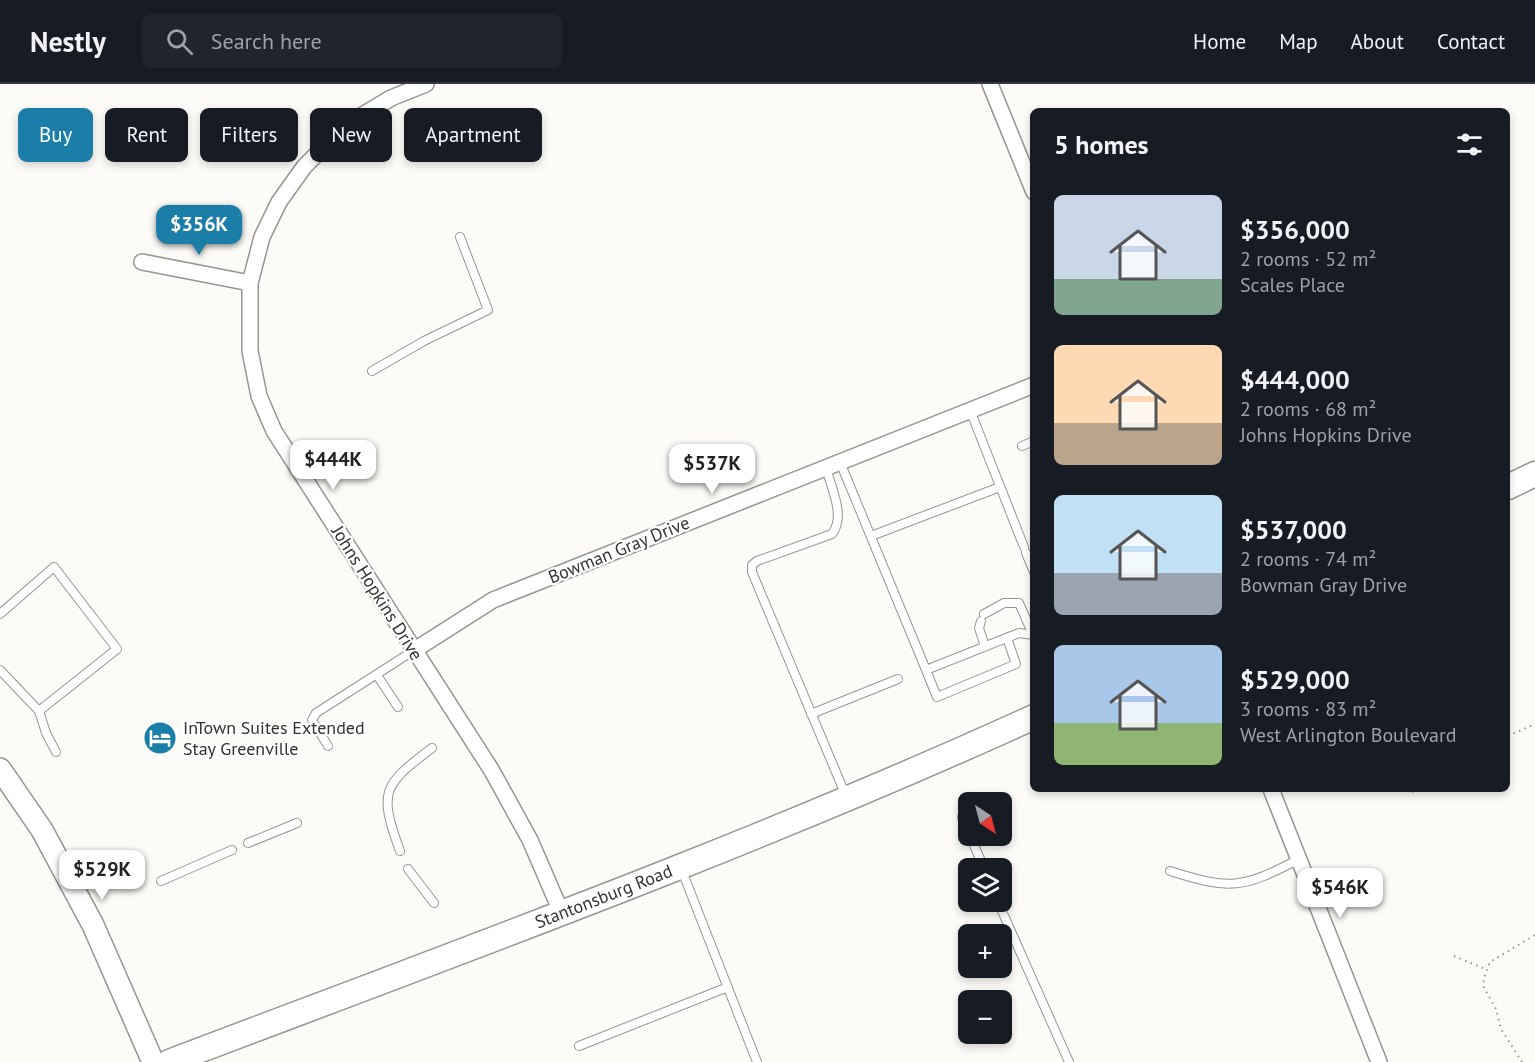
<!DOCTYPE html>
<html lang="en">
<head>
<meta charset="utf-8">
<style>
  :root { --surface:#171b24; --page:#20242c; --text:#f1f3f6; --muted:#9ea1a6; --line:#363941; --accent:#1b7ea9 }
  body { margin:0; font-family:"PT Sans",sans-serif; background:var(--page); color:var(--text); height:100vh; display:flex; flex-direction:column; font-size:22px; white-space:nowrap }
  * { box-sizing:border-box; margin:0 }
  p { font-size:20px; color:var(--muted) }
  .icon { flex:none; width:33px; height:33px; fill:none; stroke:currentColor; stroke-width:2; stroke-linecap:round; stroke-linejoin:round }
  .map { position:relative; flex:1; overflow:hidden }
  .drawer { position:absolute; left:1030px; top:24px; width:480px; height:684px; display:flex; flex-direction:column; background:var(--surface); border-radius:9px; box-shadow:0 3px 9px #0003 }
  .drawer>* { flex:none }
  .top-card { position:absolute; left:18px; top:24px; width:570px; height:54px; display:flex; gap:12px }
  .needle { width:39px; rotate:144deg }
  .tools { position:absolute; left:958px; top:708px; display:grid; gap:12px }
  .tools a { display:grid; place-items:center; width:54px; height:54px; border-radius:9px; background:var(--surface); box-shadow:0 3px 9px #0003; font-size:30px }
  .price { position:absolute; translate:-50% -51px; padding:0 14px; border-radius:12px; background:#fff; color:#222; font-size:20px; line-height:39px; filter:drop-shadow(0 2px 3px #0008) }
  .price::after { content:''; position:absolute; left:50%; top:36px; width:18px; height:14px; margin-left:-9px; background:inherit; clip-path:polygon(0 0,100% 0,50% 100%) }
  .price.selected { background:var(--accent); color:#fff }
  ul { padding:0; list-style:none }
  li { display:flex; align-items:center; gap:18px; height:150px; padding:0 24px }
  li span { display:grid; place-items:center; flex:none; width:168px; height:120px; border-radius:9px; color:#555 }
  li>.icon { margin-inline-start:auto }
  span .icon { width:72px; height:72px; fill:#fffc; stroke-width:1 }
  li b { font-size:26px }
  h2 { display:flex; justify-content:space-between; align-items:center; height:72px; padding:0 24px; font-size:26px }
  .tag { padding:0 21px; border-radius:9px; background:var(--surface); box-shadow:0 3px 9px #0003; font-size:21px; line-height:54px }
  .tag.selected { background:var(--accent); color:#fff }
  header { display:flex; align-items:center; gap:36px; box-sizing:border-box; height:84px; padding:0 30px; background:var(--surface); border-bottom:2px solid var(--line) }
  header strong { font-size:28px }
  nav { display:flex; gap:33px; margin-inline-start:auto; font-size:21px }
  .search { width:420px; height:54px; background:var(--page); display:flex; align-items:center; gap:15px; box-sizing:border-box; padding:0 21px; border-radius:9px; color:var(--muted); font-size:22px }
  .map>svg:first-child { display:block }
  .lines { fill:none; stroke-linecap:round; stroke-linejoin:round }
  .service-casing { stroke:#979592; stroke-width:10 }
  .minor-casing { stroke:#979592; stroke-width:18 }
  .secondary-casing { stroke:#979592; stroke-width:24 }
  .primary-casing { stroke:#979592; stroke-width:27 }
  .path { stroke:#969491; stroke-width:2; stroke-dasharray:1.5 4.5; stroke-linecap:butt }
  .service { stroke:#fff; stroke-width:8 }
  .minor { stroke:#fff; stroke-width:15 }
  .secondary { stroke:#fff; stroke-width:21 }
  .primary { stroke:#fff; stroke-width:24 }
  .labels { text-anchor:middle; stroke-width:4.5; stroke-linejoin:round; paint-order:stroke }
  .street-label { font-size:18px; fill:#333230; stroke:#fff }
  .poi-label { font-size:18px; fill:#333230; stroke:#fff; text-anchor:start }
</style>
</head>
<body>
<header>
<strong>Nestly</strong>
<div class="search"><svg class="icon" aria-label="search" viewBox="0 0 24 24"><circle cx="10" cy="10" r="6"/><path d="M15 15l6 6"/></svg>Search here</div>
<nav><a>Home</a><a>Map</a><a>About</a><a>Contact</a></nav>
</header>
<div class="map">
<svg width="1535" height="978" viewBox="0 0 1535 978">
  <rect width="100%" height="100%" fill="#fdfbf7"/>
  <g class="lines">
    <defs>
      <g id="service">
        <polyline points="372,287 424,257 488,226 460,153"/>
        <polyline points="970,326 1024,463"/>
        <polyline points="1022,362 1034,357"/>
        <polyline points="840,378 926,586"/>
        <path d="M826,383C831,404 846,432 832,450L757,477L752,481V488L846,712"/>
        <polyline points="871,452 1000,403"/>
        <polyline points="1026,469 1034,488"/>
        <polyline points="0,530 54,483 117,565 39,627 0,586"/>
        <polyline points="984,530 1004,519 1019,519 1033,551 1019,549 926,586 937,613 1016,580 1007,554"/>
        <polyline points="981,537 979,544 985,562"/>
        <polyline points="377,591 398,623"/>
        <polyline points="39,627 46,649 56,668"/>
        <polyline points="811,630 898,595"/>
        <polyline points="328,662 312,636 316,629 413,567"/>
        <polyline points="962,733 969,750"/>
        <polyline points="970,752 984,784"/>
        <polyline points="248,759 297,739"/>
        <path d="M400,767C378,707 383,701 432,664"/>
        <polyline points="408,785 434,819"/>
        <polyline points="682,787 757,978"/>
        <path d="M1170,787C1230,806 1242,805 1299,775"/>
        <polyline points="161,797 232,766"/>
        <polyline points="998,818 1069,978"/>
        <polyline points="579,962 728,903"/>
      </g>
      <g id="minor">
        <polyline points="426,0 391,14 343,43 304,83 279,118 262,153 250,199 250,267 259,312 274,347 492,687 530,756 562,830"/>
        <polyline points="990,0 1034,108"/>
        <polyline points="142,178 250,199"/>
        <polyline points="413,567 493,516 1034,301"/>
        <polyline points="1271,705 1379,978"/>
      </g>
      <polyline id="secondary" points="0,685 42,746 93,841 153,978"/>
      <g id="primary">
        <polyline points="1508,403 1535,390"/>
        <path id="s1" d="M169,978C459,868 751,762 1034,633"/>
      </g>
    </defs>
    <use href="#service" class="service-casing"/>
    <use href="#minor" class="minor-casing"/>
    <use href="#secondary" class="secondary-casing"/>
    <use href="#primary" class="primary-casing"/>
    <g class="path">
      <polyline points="1508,652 1535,640"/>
      <polyline points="1412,708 1419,705"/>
      <polyline points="1454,872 1485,885"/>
      <polyline points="1522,978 1501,945 1496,925 1483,902 1484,894 1490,878 1535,851"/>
    </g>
    <use href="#service" class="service"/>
    <use href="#minor" class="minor"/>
    <use href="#secondary" class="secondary"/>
    <use href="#primary" class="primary"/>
  </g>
  <defs>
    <symbol id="hotel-disc" viewBox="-11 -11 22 22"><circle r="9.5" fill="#1b7ea9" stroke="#fff"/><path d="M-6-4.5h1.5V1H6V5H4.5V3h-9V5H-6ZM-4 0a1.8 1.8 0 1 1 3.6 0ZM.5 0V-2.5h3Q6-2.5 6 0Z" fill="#fff"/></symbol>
  </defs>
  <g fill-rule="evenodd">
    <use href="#hotel-disc" x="141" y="635" width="38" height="38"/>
  </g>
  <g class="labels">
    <g class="street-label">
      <text transform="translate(619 466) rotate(-22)" y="6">Bowman Gray Drive</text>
      <text transform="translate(377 509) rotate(58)" y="6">Johns Hopkins Drive</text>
      <text dy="6" stroke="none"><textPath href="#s1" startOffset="465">Stantonsburg Road</textPath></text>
    </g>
    <g class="poi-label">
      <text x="183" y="650">InTown Suites Extended<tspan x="183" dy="21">Stay Greenville</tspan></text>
    </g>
  </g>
</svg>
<div class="tools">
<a><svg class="needle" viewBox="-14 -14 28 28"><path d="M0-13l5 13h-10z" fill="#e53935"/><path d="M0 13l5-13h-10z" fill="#9ea1a6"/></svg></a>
<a><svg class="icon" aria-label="layers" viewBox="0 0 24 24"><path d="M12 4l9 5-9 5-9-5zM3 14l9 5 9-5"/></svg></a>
<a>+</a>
<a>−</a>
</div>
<b class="price selected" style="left:199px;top:172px">$356K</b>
<b class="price" style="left:333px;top:407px">$444K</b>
<b class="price" style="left:712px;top:411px">$537K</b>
<b class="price" style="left:102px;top:817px">$529K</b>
<b class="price" style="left:1340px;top:835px">$546K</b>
<div class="top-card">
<a class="tag selected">Buy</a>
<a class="tag">Rent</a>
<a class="tag">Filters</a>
<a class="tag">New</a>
<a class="tag">Apartment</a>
</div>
<section class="drawer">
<h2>5 homes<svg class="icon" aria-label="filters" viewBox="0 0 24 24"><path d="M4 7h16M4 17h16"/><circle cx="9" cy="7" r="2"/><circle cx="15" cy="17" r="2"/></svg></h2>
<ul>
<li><span style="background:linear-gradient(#c9d6e8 70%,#7fa58c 0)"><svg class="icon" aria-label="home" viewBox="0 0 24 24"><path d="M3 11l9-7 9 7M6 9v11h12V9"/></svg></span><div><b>$356,000</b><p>2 rooms · 52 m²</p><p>Scales Place</p></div></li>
<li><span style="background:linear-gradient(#ffd9b3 65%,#b9a48a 0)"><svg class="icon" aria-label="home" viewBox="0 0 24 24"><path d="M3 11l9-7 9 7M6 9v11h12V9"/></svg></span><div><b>$444,000</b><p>2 rooms · 68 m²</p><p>Johns Hopkins Drive</p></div></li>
<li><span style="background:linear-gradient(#bfe0f5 65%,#9aa5b1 0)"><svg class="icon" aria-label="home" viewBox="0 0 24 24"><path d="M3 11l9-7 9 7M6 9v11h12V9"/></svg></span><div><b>$537,000</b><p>2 rooms · 74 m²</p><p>Bowman Gray Drive</p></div></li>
<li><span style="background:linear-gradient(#a9c7e8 65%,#8fb573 0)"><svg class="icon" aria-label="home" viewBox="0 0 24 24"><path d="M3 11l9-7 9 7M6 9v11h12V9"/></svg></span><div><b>$529,000</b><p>3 rooms · 83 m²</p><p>West Arlington Boulevard</p></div></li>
</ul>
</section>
</div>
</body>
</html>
